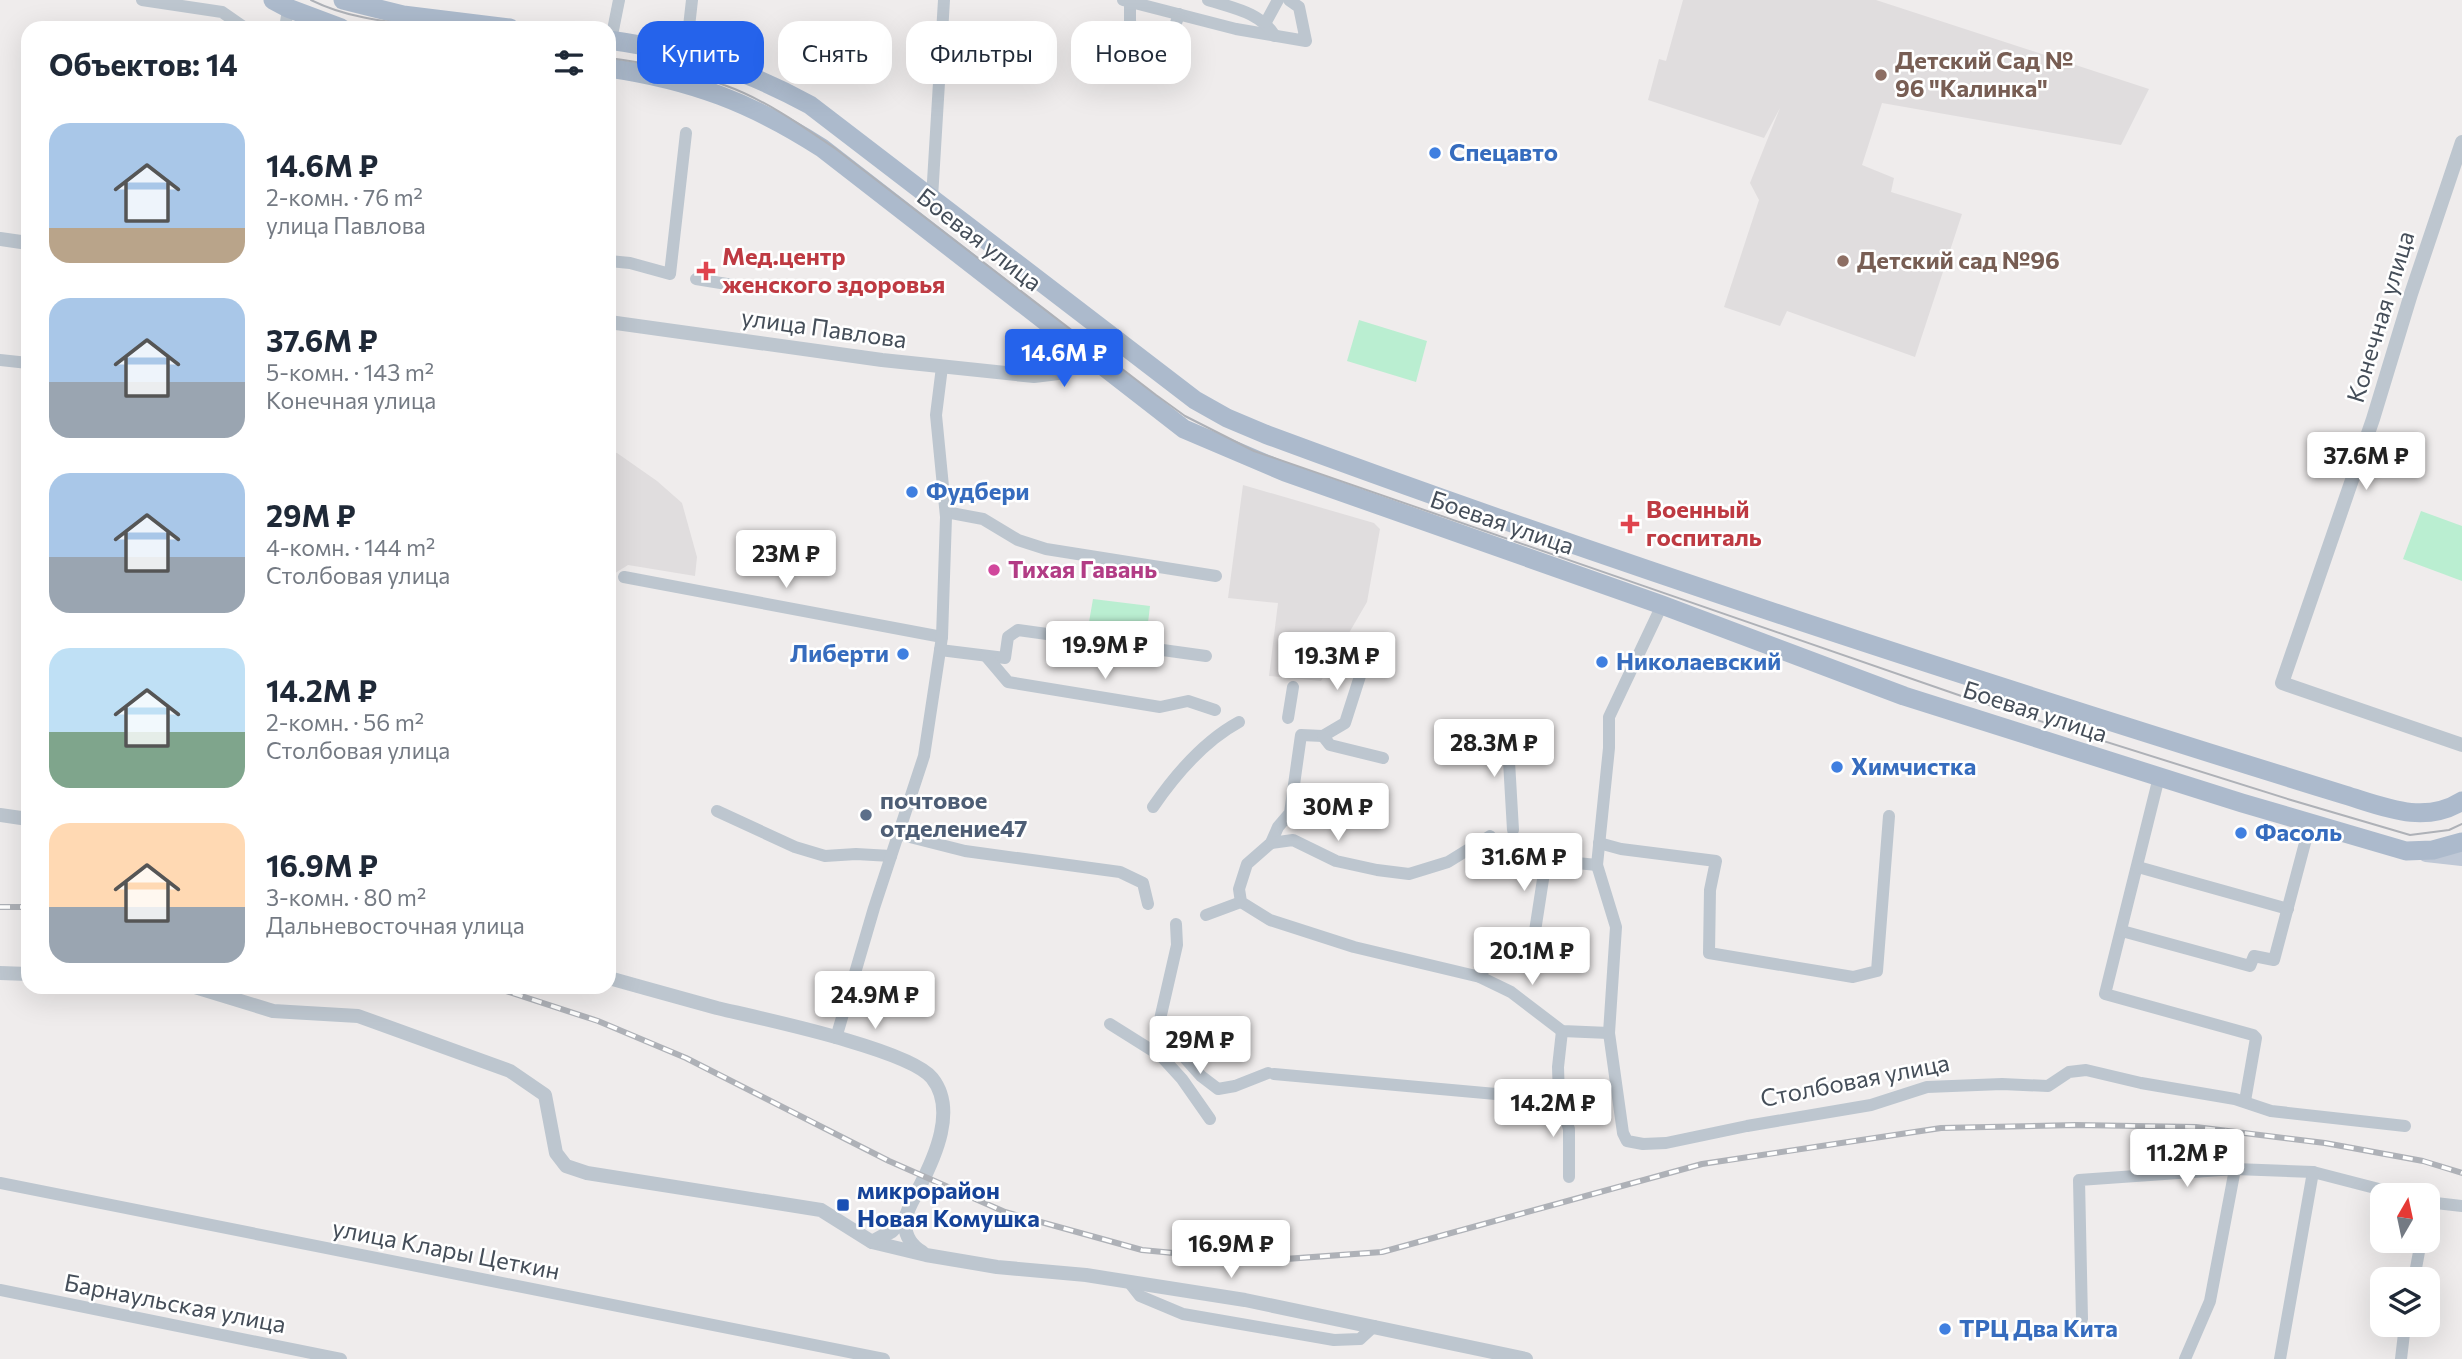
<!DOCTYPE html>
<html lang="ru">
<head>
<meta charset="utf-8">
<style>
  :root { --surface:#fff; --page:#f2f2f3; --text:#1f2937; --muted:#747a83; --accent:#2563eb }
  body { margin:0; font-family:Commissioner,sans-serif; background:var(--page); color:var(--text); height:100vh; display:flex; flex-direction:column; font-size:26px; white-space:nowrap }
  * { box-sizing:border-box; margin:0 }
  p { font-size:23px; color:var(--muted) }
  .icon { flex:none; width:38px; height:38px; fill:none; stroke:currentColor; stroke-width:2; stroke-linecap:round; stroke-linejoin:round }
  .map { position:relative; flex:1; overflow:hidden }
  .panel { position:absolute; left:21px; top:21px; width:595px; height:973px; display:flex; flex-direction:column; background:var(--surface); border-radius:21px; box-shadow:0 7px 28px #0002 }
  .panel>* { flex:none }
  .top-card { position:absolute; left:637px; top:21px; width:665px; height:63px; display:flex; gap:14px }
  .needle { width:46px; rotate:9deg }
  .controls { position:absolute; left:2370px; top:1183px; display:grid; gap:14px }
  .controls a { display:grid; place-items:center; width:70px; height:70px; border-radius:14px; background:var(--surface); box-shadow:0 7px 28px #0002; font-size:35px }
  .price { position:absolute; translate:-50% -60px; padding:0 16px; border-radius:7px; background:#fff; color:#222; font-size:23px; line-height:46px; filter:drop-shadow(0 2px 4px #0008) }
  .price::after { content:''; position:absolute; left:50%; top:42px; width:21px; height:16px; margin-left:-10px; background:inherit; clip-path:polygon(0 0,100% 0,50% 100%) }
  .price.active { background:var(--accent); color:#fff }
  ul { padding:0; list-style:none }
  li { display:flex; align-items:center; gap:21px; height:175px; padding:0 28px }
  li span { display:grid; place-items:center; flex:none; width:196px; height:140px; border-radius:21px; color:#555 }
  li>.icon { margin-inline-start:auto }
  span .icon { width:84px; height:84px; fill:#fffc; stroke-width:1 }
  li b { font-size:30px }
  h2 { display:flex; justify-content:space-between; align-items:center; height:84px; padding:0 28px; font-size:30px }
  .chip { padding:0 24px; border-radius:21px; background:var(--surface); box-shadow:0 7px 28px #0002; font-size:24px; line-height:63px }
  .chip.active { background:var(--accent); color:#fff }
  .map>svg:first-child { display:block }
  .education { fill:#e0ddde }
  .green { fill:#baeed1 }
  .lines { fill:none; stroke-linecap:round; stroke-linejoin:round }
  .minor { stroke:#bdc6cf; stroke-width:12 }
  .tertiary { stroke:#bdc6cf; stroke-width:14 }
  .secondary { stroke:#bfc8d6; stroke-width:16 }
  .primary { stroke:#acbacc; stroke-width:19 }
  .tram { stroke:#aeb1b7; stroke-width:2 }
  .rail-casing { stroke:#aeb1b7; stroke-width:6 }
  .rail { stroke:#fff; stroke-width:3.5; stroke-dasharray:10; stroke-linecap:butt }
  .education-dot { fill:#8d6e63; stroke:#fff; stroke-width:2.5 }
  .shop-dot { fill:#3f7fe0; stroke:#fff; stroke-width:2.5 }
  .health-dot { fill:#e0444e; stroke:#fff; stroke-width:2.5 }
  .hotel-dot { fill:#d1479c; stroke:#fff; stroke-width:2.5 }
  .service-dot { fill:#5c6f8a; stroke:#fff; stroke-width:2.5 }
  .transit-dot { fill:#1a4fb4; stroke:#fff; stroke-width:2.5 }
  .labels { text-anchor:middle; stroke-width:5; stroke-linejoin:round; paint-order:stroke }
  .education-label { font-size:24px; font-weight:bold; fill:#785e54; stroke:#fff; text-anchor:start }
  .shop-label { font-size:24px; font-weight:bold; fill:#366cbe; stroke:#fff; text-anchor:start }
  .street-label { font-size:24px; fill:#454e59; stroke:#fff }
  .health-label { font-size:24px; font-weight:bold; fill:#be3a42; stroke:#fff; text-anchor:start }
  .hotel-label { font-size:24px; font-weight:bold; fill:#b23c85; stroke:#fff; text-anchor:start }
  .service-label { font-size:24px; font-weight:bold; fill:#4e5e75; stroke:#fff; text-anchor:start }
  .transit-label { font-size:24px; font-weight:bold; fill:#164399; stroke:#fff; text-anchor:start }
</style>
</head>
<body>
<div class="map">
<svg width="2462" height="1359" viewBox="0 0 2462 1359">
  <rect width="100%" height="100%" fill="#efecec"/>
  <g class="education">
    <polygon points="1683,0 1876,0 2149,89 2121,145 1882,103 1862,165 1894,178 1891,192 1962,214 1915,357 1787,311 1780,326 1724,307 1759,200 1750,183 1780,108 1764,138 1648,100 1659,59 1666,61"/>
    <polygon points="609,452 617,453 657,481 682,503 697,557 695,576 628,565 609,577"/>
    <polygon points="1243,485 1374,523 1380,529 1367,602 1321,681 1269,676 1278,603 1228,598"/>
  </g>
  <g class="green">
    <polygon points="1359,320 1427,341 1416,382 1347,361"/>
    <polygon points="2421,511 2462,526 2462,581 2403,559"/>
    <polygon points="1093,599 1150,606 1147,631 1089,622"/>
  </g>
  <g class="lines">
    <g class="minor">
      <polyline points="142,0 222,12 245,28"/>
      <polyline points="1123,0 1236,29 1306,41 1299,7 1289,0"/>
      <path d="M1208,0C1233,8 1260,12 1275,36"/>
      <polyline points="1130,2 1130,21 1133,34 1165,41 1172,35 1179,14"/>
      <polyline points="1266,22 1278,0"/>
      <polyline points="285,28 289,4"/>
      <polyline points="611,40 619,0"/>
      <polyline points="686,53 692,0"/>
      <polyline points="932,198 944,0"/>
      <polyline points="609,261 630,263 670,274 686,133"/>
      <polyline points="696,279 733,285"/>
      <polyline points="0,360 28,363"/>
      <polyline points="27,488 28,490"/>
      <polyline points="946,512 983,519 1018,540 1046,549 1216,576"/>
      <polyline points="624,577 942,637"/>
      <polyline points="940,650 1005,658 1008,637 1018,630 1206,656"/>
      <polyline points="986,656 1008,682 1160,707 1188,701 1215,710"/>
      <polyline points="1374,665 1361,673 1345,723 1323,736 1301,735 1290,813 1278,827 1271,843 1247,864 1239,889 1241,902 1270,920 1354,947 1480,977 1511,992 1562,1031 1609,1033"/>
      <polyline points="1288,718 1293,687"/>
      <polyline points="1507,727 1513,830"/>
      <polyline points="1323,736 1330,745 1383,758"/>
      <polyline points="2159,777 2105,994 2253,1035 2256,1038 2245,1101"/>
      <path d="M1153,807C1175,775 1204,741 1239,722"/>
      <polyline points="717,811 795,847 825,856 856,854 891,856"/>
      <polyline points="898,834 965,851 1120,872 1143,883 1148,904"/>
      <polyline points="1271,843 1293,840 1336,861 1377,870 1409,874 1448,862 1490,836"/>
      <polyline points="1599,843 1621,849 1716,861 1710,890 1709,953 1853,977 1877,971 1889,816"/>
      <polyline points="1597,865 1616,927 1609,1033 1623,1133 1627,1141 1643,1144 1666,1143 1747,1126 1871,1105 1927,1087 2002,1084 2048,1086 2069,1072 2086,1070 2141,1083 2235,1099 2271,1111 2405,1126"/>
      <polyline points="2138,867 2288,909"/>
      <polyline points="1206,915 1241,902"/>
      <polyline points="1176,924 1177,945 1158,1028 1201,1076 1218,1089 1235,1086 1268,1073"/>
      <polyline points="1535,931 1546,860 1597,865 1609,748 1609,717 1662,605"/>
      <polyline points="2122,931 2250,966 2254,956 2274,960 2310,824"/>
      <polyline points="1480,977 1494,949"/>
      <polyline points="1110,1024 1161,1056"/>
      <polyline points="1562,1031 1558,1067 1559,1097 1569,1129 1569,1177"/>
      <polyline points="836,1038 874,908 924,756 942,637 946,517 936,415 942,367"/>
      <polyline points="1167,1038 1161,1056 1182,1079 1210,1119"/>
      <polyline points="1274,1074 1518,1096"/>
      <polyline points="0,1183 884,1359"/>
      <polyline points="2427,1202 2462,1206"/>
      <polyline points="2414,1279 2421,1241"/>
      <polyline points="1129,1282 1140,1296 1183,1314 1334,1340 1360,1339 1374,1326"/>
      <polyline points="0,1290 341,1359"/>
      <polyline points="2082,1319 2079,1180 2235,1169 2313,1172 2402,1195"/>
      <polyline points="2185,1359 2210,1301 2235,1169"/>
      <polyline points="2280,1359 2313,1172"/>
      <polyline points="2401,1359 2405,1325"/>
    </g>
    <g class="tertiary">
      <polyline points="2462,142 2411,294 2373,419 2282,683 2462,745"/>
      <polyline points="0,239 28,243"/>
      <polyline points="609,322 882,360 1034,376 1058,373 1079,361 1095,362"/>
      <polyline points="0,815 28,819"/>
      <polyline points="0,973 28,974"/>
      <path d="M609,978C645,988 680,998 717,1008C759,1018 909,1049 932,1078C957,1109 935,1157 919,1188C915,1197 908,1207 906,1217C903,1232 909,1244 922,1252"/>
      <polyline points="195,987 273,1011 358,1016 510,1071 545,1095 556,1153 566,1166 587,1173 821,1210 872,1242 926,1255 997,1267 1086,1275 1245,1300 1526,1359"/>
      <polyline points="872,1242 892,1231 906,1216"/>
    </g>
    <polyline class="secondary" points="2426,854 2462,858"/>
    <g class="primary">
      <polyline points="273,0 288,8 341,28"/>
      <polyline points="343,0 403,15 510,28"/>
      <path d="M609,40C685,51 743,68 810,105L1195,400L1227,418L1265,434C1621,566 1983,683 2345,795C2384,807 2424,825 2462,801"/>
      <path d="M609,68C692,80 752,103 822,148L1184,429L1285,472L1662,605L1904,696L2242,803L2406,851L2433,850L2462,842"/>
    </g>
    <g class="tram">
      <path d="M311,0C349,19 392,22 433,28"/>
      <path d="M609,58C648,63 687,71 724,85C764,99 801,125 836,149L1156,395L1185,416L1254,451L1970,699L2291,800L2410,835L2449,830L2462,824"/>
    </g>
    <defs>
      <g id="rail">
        <polyline points="0,907 28,907"/>
        <polyline points="494,987 598,1021 686,1058 889,1161 1005,1212 1142,1250 1258,1261 1382,1252 1702,1164 1941,1128 2076,1125 2196,1127 2325,1143 2423,1161 2462,1173"/>
      </g>
    </defs>
    <use href="#rail" class="rail-casing"/>
    <use href="#rail" class="rail"/>
  </g>
  <g class="education-dot">
    <circle cx="1881" cy="75" r="7"/>
    <circle cx="1843" cy="261" r="7"/>
  </g>
  <g class="shop-dot">
    <circle cx="1435" cy="153" r="7"/>
    <circle cx="912" cy="492" r="7"/>
    <circle cx="903" cy="654" r="7"/>
    <circle cx="1602" cy="662" r="7"/>
    <circle cx="1837" cy="767" r="7"/>
    <circle cx="2241" cy="833" r="7"/>
    <circle cx="1945" cy="1329" r="7"/>
  </g>
  <g class="health-dot">
    <path d="M702.5 260.5h7v7h7v7h-7v7h-7v-7h-7v-7h7z"/>
    <path d="M1626.5 513.5h7v7h7v7h-7v7h-7v-7h-7v-7h7z"/>
  </g>
  <circle class="hotel-dot" cx="994" cy="570" r="7"/>
  <circle class="service-dot" cx="866" cy="815" r="7"/>
  <rect class="transit-dot" x="836" y="1198" width="14" height="14" rx="3.5"/>
  <g class="labels">
    <g class="education-label">
      <text x="1895" y="69">Детский Сад №<tspan x="1895" dy="28">96 "Калинка"</tspan></text>
      <text x="1857" y="269">Детский сад №96</text>
    </g>
    <g class="shop-label">
      <text x="1449" y="161">Спецавто</text>
      <text x="926" y="500">Фудбери</text>
      <text x="889" y="662" text-anchor="end">Либерти</text>
      <text x="1616" y="670">Николаевский</text>
      <text x="1851" y="775">Химчистка</text>
      <text x="2255" y="841">Фасоль</text>
      <text x="1959" y="1337">ТРЦ Два Кита</text>
    </g>
    <g class="street-label">
      <text transform="translate(979 240) rotate(38)" y="8">Боевая улица</text>
      <text transform="translate(2381 317) rotate(-73)" y="8">Конечная улица</text>
      <text transform="translate(824 329) rotate(8)" y="8">улица Павлова</text>
      <text transform="translate(1502 523) rotate(19)" y="8">Боевая улица</text>
      <text transform="translate(2035 712) rotate(18)" y="8">Боевая улица</text>
      <text transform="translate(1855 1081) rotate(-11)" y="8">Столбовая улица</text>
      <text transform="translate(446 1250) rotate(11)" y="8">улица Клары Цеткин</text>
      <text transform="translate(175 1304) rotate(11)" y="8">Барнаульская улица</text>
    </g>
    <g class="health-label">
      <text x="722" y="265">Мед.центр<tspan x="722" dy="28">женского здоровья</tspan></text>
      <text x="1646" y="518">Военный<tspan x="1646" dy="28">госпиталь</tspan></text>
    </g>
    <g class="hotel-label">
      <text x="1008" y="578">Тихая Гавань</text>
    </g>
    <g class="service-label">
      <text x="880" y="809">почтовое<tspan x="880" dy="28">отделение47</tspan></text>
    </g>
    <g class="transit-label">
      <text x="857" y="1199">микрорайон<tspan x="857" dy="28">Новая Комушка</tspan></text>
    </g>
  </g>
</svg>
<div class="controls">
<a><svg class="needle" viewBox="-14 -14 28 28"><path d="M0-13l5 13h-10z" fill="#e53935"/><path d="M0 13l5-13h-10z" fill="#747a83"/></svg></a>
<a><svg class="icon" aria-label="layers" viewBox="0 0 24 24"><path d="M12 4l9 5-9 5-9-5zM3 14l9 5 9-5"/></svg></a>
</div>
<b class="price active" style="left:1064px;top:389px">14.6M ₽</b>
<b class="price" style="left:2366px;top:492px">37.6M ₽</b>
<b class="price" style="left:786px;top:590px">23M ₽</b>
<b class="price" style="left:1105px;top:681px">19.9M ₽</b>
<b class="price" style="left:1337px;top:692px">19.3M ₽</b>
<b class="price" style="left:1494px;top:779px">28.3M ₽</b>
<b class="price" style="left:1338px;top:843px">30M ₽</b>
<b class="price" style="left:1524px;top:893px">31.6M ₽</b>
<b class="price" style="left:1532px;top:987px">20.1M ₽</b>
<b class="price" style="left:875px;top:1031px">24.9M ₽</b>
<b class="price" style="left:1200px;top:1076px">29M ₽</b>
<b class="price" style="left:1553px;top:1139px">14.2M ₽</b>
<b class="price" style="left:2187px;top:1189px">11.2M ₽</b>
<b class="price" style="left:1231px;top:1280px">16.9M ₽</b>
<div class="top-card">
<a class="chip active">Купить</a>
<a class="chip">Снять</a>
<a class="chip">Фильтры</a>
<a class="chip">Новое</a>
</div>
<section class="panel">
<h2>Объектов: 14<svg class="icon" aria-label="filters" viewBox="0 0 24 24"><path d="M4 7h16M4 17h16"/><circle cx="9" cy="7" r="2"/><circle cx="15" cy="17" r="2"/></svg></h2>
<ul>
<li><span style="background:linear-gradient(#a9c7e8 75%,#b9a48a 0)"><svg class="icon" aria-label="home" viewBox="0 0 24 24"><path d="M3 11l9-7 9 7M6 9v11h12V9"/></svg></span><div><b>14.6M ₽</b><p>2-комн. · 76 m²</p><p>улица Павлова</p></div></li>
<li><span style="background:linear-gradient(#a9c7e8 60%,#9aa5b1 0)"><svg class="icon" aria-label="home" viewBox="0 0 24 24"><path d="M3 11l9-7 9 7M6 9v11h12V9"/></svg></span><div><b>37.6M ₽</b><p>5-комн. · 143 m²</p><p>Конечная улица</p></div></li>
<li><span style="background:linear-gradient(#a9c7e8 60%,#9aa5b1 0)"><svg class="icon" aria-label="home" viewBox="0 0 24 24"><path d="M3 11l9-7 9 7M6 9v11h12V9"/></svg></span><div><b>29M ₽</b><p>4-комн. · 144 m²</p><p>Столбовая улица</p></div></li>
<li><span style="background:linear-gradient(#bfe0f5 60%,#7fa58c 0)"><svg class="icon" aria-label="home" viewBox="0 0 24 24"><path d="M3 11l9-7 9 7M6 9v11h12V9"/></svg></span><div><b>14.2M ₽</b><p>2-комн. · 56 m²</p><p>Столбовая улица</p></div></li>
<li><span style="background:linear-gradient(#ffd9b3 60%,#9aa5b1 0)"><svg class="icon" aria-label="home" viewBox="0 0 24 24"><path d="M3 11l9-7 9 7M6 9v11h12V9"/></svg></span><div><b>16.9M ₽</b><p>3-комн. · 80 m²</p><p>Дальневосточная улица</p></div></li>
</ul>
</section>
</div>
</body>
</html>
